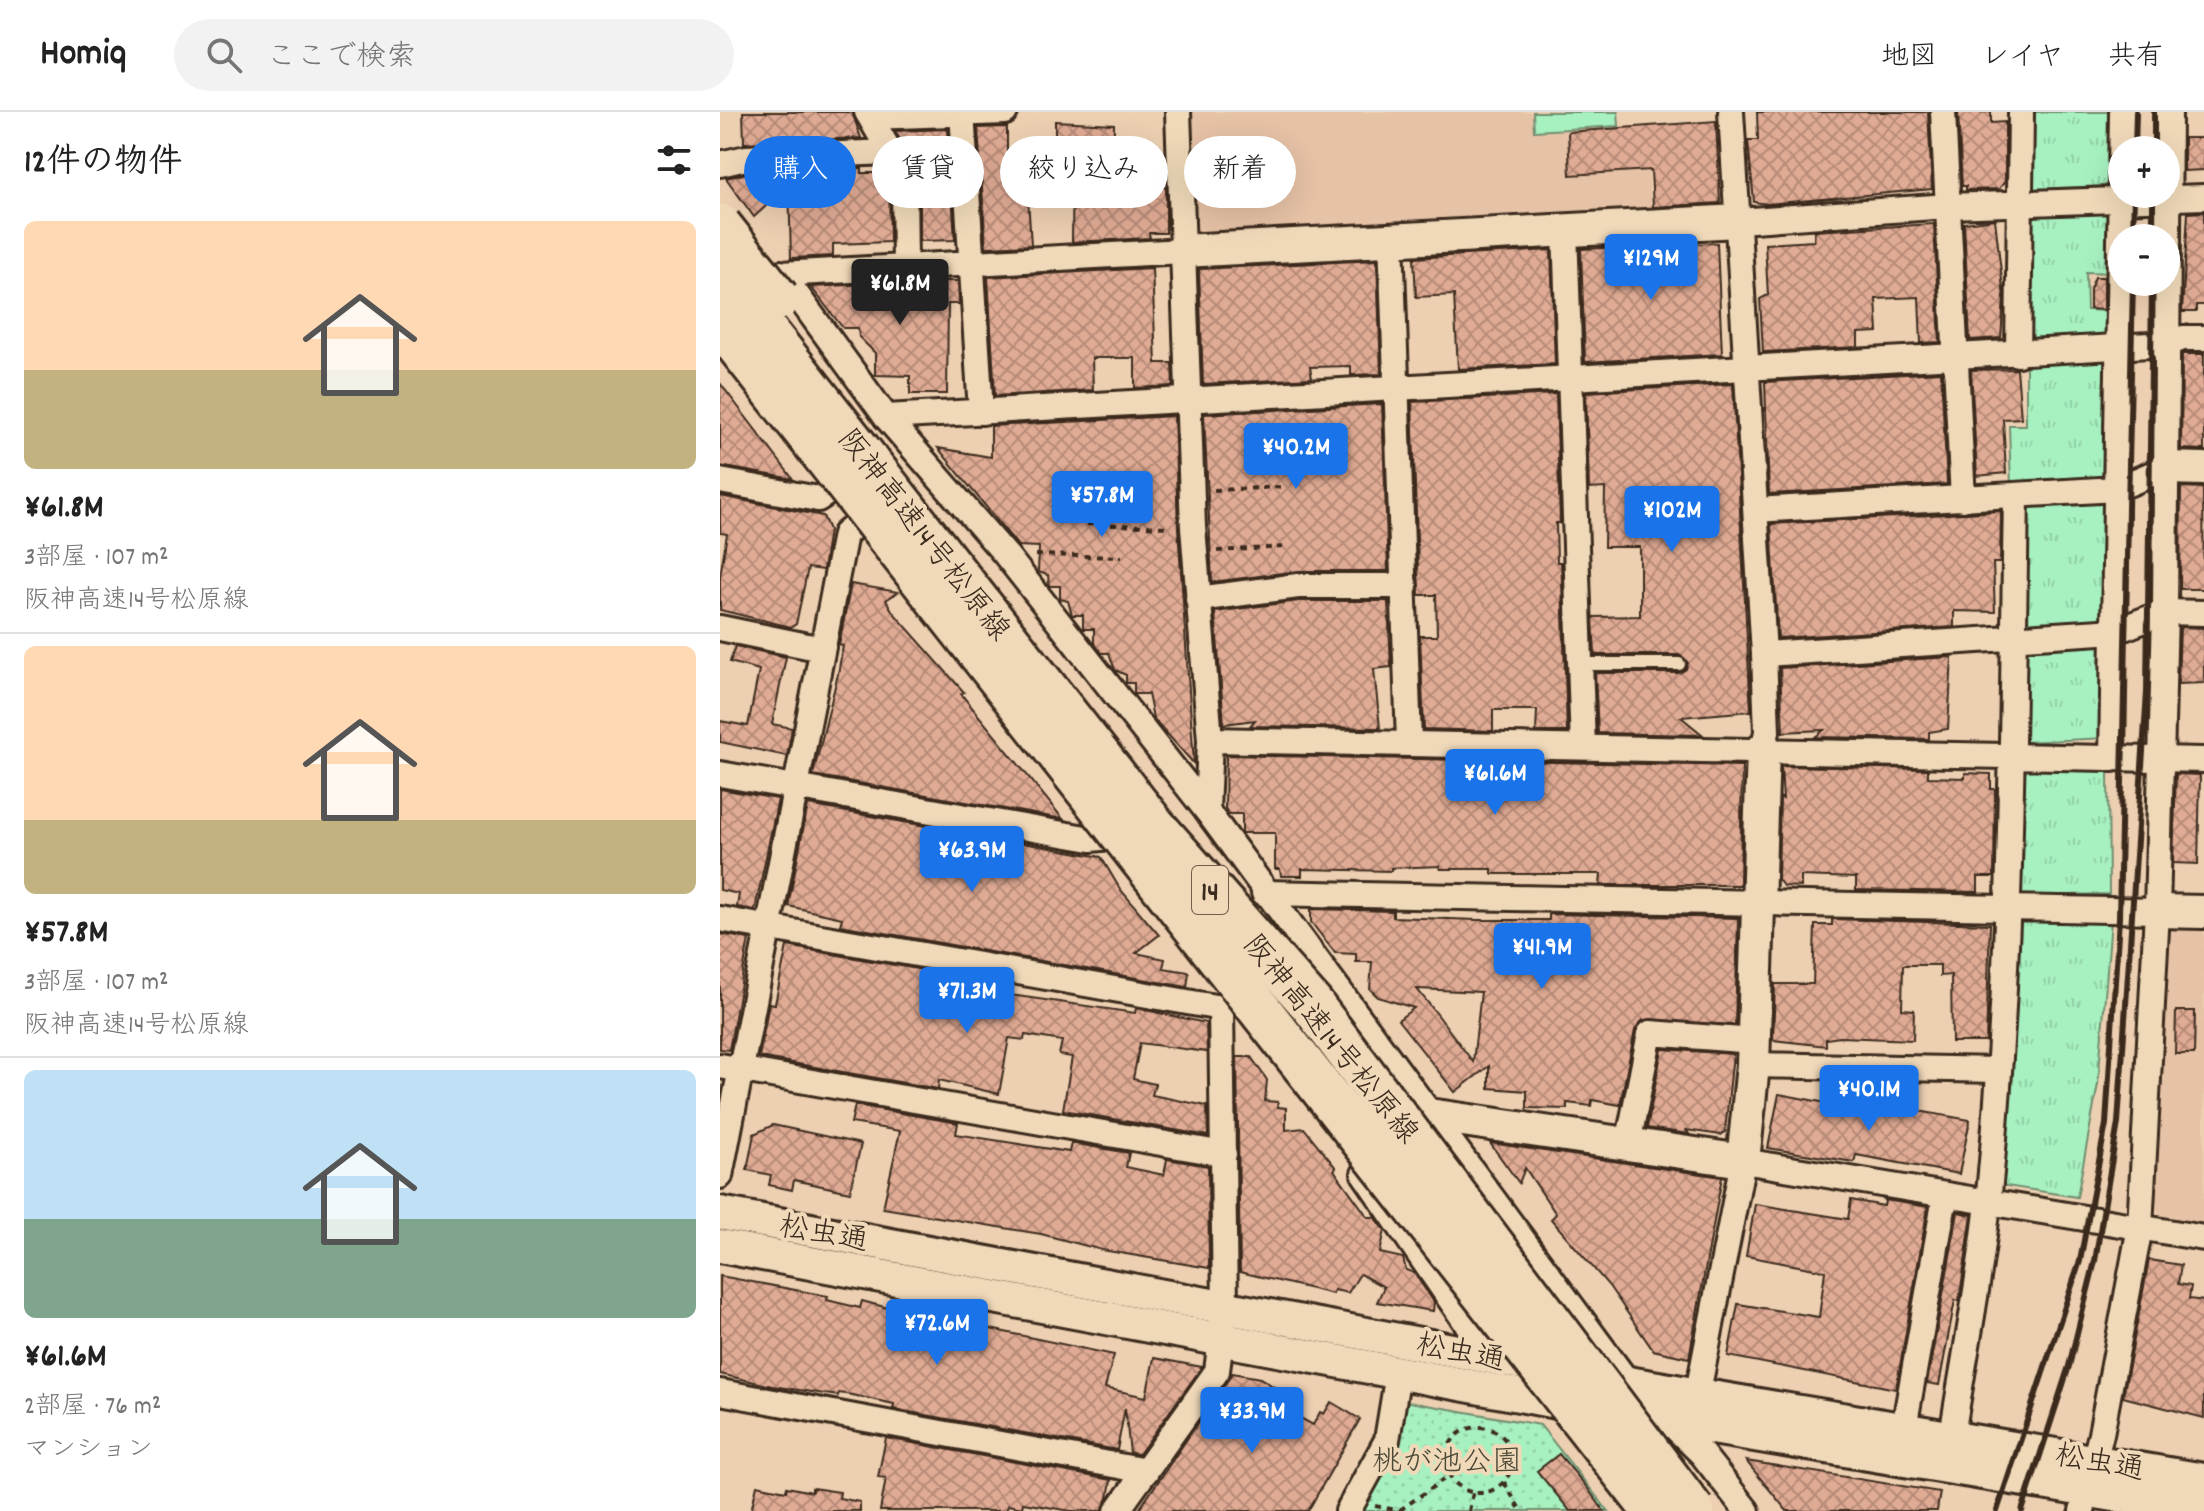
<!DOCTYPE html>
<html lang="ja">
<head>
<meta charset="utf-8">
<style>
  :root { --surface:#fff; --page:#f2f2f2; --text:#222; --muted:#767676; --line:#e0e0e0; --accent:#1a73e8 }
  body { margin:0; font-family:Dekko,"Klee One",sans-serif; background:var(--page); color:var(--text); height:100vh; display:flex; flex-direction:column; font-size:30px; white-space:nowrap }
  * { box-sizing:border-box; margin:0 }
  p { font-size:26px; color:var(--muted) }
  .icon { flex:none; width:44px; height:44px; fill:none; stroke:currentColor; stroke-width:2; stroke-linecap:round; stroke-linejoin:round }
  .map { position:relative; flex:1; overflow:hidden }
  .panel { display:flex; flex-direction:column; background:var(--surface); width:720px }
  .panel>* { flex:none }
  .banner { position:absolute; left:24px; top:24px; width:760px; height:72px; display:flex; gap:16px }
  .controls { position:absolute; left:1388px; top:24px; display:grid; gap:16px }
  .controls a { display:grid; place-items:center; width:72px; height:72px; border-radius:50%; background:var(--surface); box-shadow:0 8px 32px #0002; font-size:40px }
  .price { position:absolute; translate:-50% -68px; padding:0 18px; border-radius:8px; background:var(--accent); color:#fff; font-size:26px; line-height:52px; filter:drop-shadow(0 2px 4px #0008) }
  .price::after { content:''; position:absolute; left:50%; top:48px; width:24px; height:18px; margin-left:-12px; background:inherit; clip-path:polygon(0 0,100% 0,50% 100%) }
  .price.active { background:#222; color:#fff }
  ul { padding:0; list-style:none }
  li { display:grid; align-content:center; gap:16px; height:424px; padding:0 24px }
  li+li { border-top:2px solid var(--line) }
  li span { display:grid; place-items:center; height:248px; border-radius:12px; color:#555 }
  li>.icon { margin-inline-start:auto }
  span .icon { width:144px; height:144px; fill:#fffc; stroke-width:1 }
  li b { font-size:34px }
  h2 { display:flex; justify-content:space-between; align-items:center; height:96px; padding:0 24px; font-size:34px }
  .tag { padding:0 28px; border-radius:36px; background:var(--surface); box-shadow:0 8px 32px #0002; font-size:28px; line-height:72px }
  .tag.active { background:var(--accent); color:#fff }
  header { display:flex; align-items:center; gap:48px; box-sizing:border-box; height:112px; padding:0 40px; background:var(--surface); border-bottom:2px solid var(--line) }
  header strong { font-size:38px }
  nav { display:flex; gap:44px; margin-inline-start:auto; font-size:28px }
  .search { width:560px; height:72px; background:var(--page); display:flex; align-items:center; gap:20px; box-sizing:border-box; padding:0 28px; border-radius:44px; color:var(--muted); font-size:30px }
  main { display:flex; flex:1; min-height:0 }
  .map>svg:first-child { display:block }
  .built { fill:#e6c2a6 }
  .grass { fill:url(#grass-tufts); stroke:#718e6f; stroke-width:2 }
  .park { fill:url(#park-dots); stroke:#718e6f; stroke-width:2 }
  .pitch { fill:#a7f1c0; stroke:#718e6f; stroke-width:2 }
  .building { fill:url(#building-cross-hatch); stroke:#3b2a1e; stroke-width:2; fill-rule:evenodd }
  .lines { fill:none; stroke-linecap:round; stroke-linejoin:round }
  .lane-casing { stroke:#3b2a1e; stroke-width:18 }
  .street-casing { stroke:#3b2a1e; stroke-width:30 }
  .secondary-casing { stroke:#3b2a1e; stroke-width:38 }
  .path { stroke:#3b2a1e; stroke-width:4; stroke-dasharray:6 6; stroke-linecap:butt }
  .lane { stroke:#f0d9b9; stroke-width:12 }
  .street { stroke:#f0d9b9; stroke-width:24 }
  .secondary { stroke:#f0d9b9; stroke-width:32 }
  .rail { stroke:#3b2a1e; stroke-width:6 }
  .highway-bridge-casing { stroke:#3b2a1e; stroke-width:48; stroke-linecap:butt }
  .highway-bridge { stroke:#f0d9b9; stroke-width:42 }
  .labels { text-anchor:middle; stroke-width:8; stroke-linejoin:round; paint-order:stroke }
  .shield { fill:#f0d9b9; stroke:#715e4c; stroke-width:2 }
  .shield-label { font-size:28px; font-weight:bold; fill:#3b2a1e }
  .street-label { font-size:30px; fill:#3b2a1e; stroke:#f0d9b9 }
  .park-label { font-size:30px; fill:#4b4836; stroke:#f0d9b9 }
</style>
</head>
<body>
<header>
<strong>Homiq</strong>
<div class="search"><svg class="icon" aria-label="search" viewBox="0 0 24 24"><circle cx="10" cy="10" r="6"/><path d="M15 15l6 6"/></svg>ここで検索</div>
<nav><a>地図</a><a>レイヤ</a><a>共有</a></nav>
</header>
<main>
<section class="panel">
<h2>12件の物件<svg class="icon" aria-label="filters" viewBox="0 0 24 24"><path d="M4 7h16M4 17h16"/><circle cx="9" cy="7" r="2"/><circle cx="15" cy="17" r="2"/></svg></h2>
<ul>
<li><span style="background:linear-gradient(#ffd9b3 60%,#c2b280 0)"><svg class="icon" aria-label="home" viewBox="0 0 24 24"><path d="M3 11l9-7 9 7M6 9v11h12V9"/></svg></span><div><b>¥61.8M</b><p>3部屋 · 107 m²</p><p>阪神高速14号松原線</p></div></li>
<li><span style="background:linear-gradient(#ffd9b3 70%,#c2b280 0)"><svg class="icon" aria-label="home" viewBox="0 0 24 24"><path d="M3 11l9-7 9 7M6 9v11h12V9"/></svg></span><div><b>¥57.8M</b><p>3部屋 · 107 m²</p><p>阪神高速14号松原線</p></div></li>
<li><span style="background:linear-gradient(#bfe0f5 60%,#7fa58c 0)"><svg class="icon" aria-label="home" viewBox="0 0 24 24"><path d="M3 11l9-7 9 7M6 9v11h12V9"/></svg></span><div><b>¥61.6M</b><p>2部屋 · 76 m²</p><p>マンション</p></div></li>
</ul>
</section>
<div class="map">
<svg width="1484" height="1399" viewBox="0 0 1484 1399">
  <defs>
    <pattern id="grass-tufts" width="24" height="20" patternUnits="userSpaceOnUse" patternTransform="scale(2)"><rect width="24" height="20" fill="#a7f1c0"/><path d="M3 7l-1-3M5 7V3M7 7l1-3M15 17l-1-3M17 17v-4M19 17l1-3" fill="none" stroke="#91cfa5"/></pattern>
    <pattern id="park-dots" width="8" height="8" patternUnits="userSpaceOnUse" patternTransform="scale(2)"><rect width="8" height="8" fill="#a7f1c0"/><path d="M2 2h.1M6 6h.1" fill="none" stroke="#91cfa5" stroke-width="1.8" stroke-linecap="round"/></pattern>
    <pattern id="building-cross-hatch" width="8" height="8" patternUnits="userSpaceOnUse" patternTransform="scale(2)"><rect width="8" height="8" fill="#e0ab94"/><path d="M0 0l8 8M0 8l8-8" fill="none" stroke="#b78b78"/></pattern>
  </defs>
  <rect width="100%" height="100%" fill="#edd0b2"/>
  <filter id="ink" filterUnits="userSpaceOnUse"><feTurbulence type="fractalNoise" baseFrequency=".0125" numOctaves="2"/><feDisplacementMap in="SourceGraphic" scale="16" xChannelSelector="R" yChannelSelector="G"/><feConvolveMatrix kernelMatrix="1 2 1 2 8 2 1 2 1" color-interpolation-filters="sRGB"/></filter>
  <g filter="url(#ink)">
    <g class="built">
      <polygon points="465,0 898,0 899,14 925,14 931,98 479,126 468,114"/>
      <polygon points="1445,816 1484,817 1484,1114 1443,1107 1436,1096"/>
    </g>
    <g class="grass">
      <polygon points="1314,0 1397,0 1394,67 1384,74 1313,77"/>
      <polygon points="1394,100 1394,161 1366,160 1367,198 1393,199 1392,226 1308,233 1311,101"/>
      <polygon points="1387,243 1391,363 1380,371 1291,376 1289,313 1306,313 1306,247"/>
      <polygon points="1388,387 1385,511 1307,515 1307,392"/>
      <polygon points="1387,531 1386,626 1304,630 1306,533"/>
      <polygon points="1305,651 1388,654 1389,782 1301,784"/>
      <polygon points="1298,805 1391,808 1378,972 1357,1085 1280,1073"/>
    </g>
    <polygon class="park" points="684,1289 820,1313 888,1399 637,1399"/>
    <polygon class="pitch" points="813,0 898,0 899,14 814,19"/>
    <g class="building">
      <polygon points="23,0 132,0 141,26 24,31"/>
      <polygon points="1037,0 1208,0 1212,77 1047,92 1034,90 1028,28 1038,28"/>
      <polygon points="1238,0 1271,0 1271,11 1285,10 1285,69 1279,77 1246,78 1246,74 1242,74"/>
      <polygon points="335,9 394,12 393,66 422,66 422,75 446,75 446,121 429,121 430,126 352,130 353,47 335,47"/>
      <polygon points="996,9 1000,91 933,95 931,58 850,63 848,20"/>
      <polygon points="287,15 287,42 289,55 293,55 293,69 307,70 311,133 266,135 258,16"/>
      <polygon points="228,17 235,128 200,129 200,60 175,19"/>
      <polygon points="1464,26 1484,26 1484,58 1464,59"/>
      <polygon points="142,56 142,61 165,61 169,68 170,130 113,132 113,144 71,146 69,73 34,105 6,66 28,61"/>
      <polygon points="1484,100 1484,193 1476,193 1476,200 1462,200 1468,101"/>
      <polygon points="1275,107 1284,186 1281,226 1250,228 1244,111"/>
      <polygon points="1214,112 1220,230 1201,231 1199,185 1156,187 1158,220 1138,221 1138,235 1043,240 1040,187 1048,183 1045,132 1094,129 1094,119"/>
      <polygon points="997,131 1002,242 865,250 861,137"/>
      <polygon points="831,138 835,252 738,257 734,183 696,185 694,146"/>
      <polygon points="657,148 661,262 631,263 631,254 590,255 592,266 483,272 479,157"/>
      <polygon points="432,156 436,251 452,251 453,274 415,276 415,246 372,246 373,278 275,284 268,165"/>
      <polygon points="1375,165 1384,165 1384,198 1370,197 1370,177"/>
      <polygon points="204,169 238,169 239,192 228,192 227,282 190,282 190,264 155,263 155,241 139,225 138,216 123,216 91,175"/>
      <polygon points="1462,242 1484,242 1484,338 1461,337"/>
      <polygon points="1297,257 1301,306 1283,307 1286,361 1257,364 1251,258"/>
      <polygon points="1221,260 1227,372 1049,382 1045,270"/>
      <polygon points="0,271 73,367 0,354"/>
      <polygon points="1013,272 1031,599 961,605 983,623 878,621 875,561 959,561 966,557 968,551 959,543 875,543 873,505 920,504 920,435 884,435 885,376 869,377 866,280"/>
      <polygon points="836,282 840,411 836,411 837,450 841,450 842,470 847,620 816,620 817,598 773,598 773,619 704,617 700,524 717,524 716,483 699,483 692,290"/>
      <polygon points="662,292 668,459 578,459 492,470 484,302"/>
      <polygon points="454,304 458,416 474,652 433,606 428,582 414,582 414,571 406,571 406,563 395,558 389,541 382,541 374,531 374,517 363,517 363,503 352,503 348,489 340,487 340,474 329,474 328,463 318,460 319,435 298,434 218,336 271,345 271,314"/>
      <polygon points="1461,375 1483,376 1484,477 1460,477"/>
      <polygon points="0,384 103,404 109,418 103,458 88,456 76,512 71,515 0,498 0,464 7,422 0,421"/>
      <polygon points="1281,399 1280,451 1273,451 1275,500 1234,499 1234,515 1058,526 1051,412"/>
      <polygon points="131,472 178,480 166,488 173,500 244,580 241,582 343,707 93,663 118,562 123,534 119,533"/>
      <polygon points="579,489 668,489 671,555 654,557 660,616 530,614 535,608 504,612 495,500"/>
      <polygon points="1460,515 1484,516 1484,571 1458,572"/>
      <polygon points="15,534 66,545 52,612 72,616 67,644 0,630 0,609 28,614 39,558 10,550"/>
      <polygon points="1232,545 1228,617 1209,620 1209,627 1095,625 1104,618 1063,620 1060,556"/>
      <polygon points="506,643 1022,654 1020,773 880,773 881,762 772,762 772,757 720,757 720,754 671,756 671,759 582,757 582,764 561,764 560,757 555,757 555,721 522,721 522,702 508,702 505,696"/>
      <polygon points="1061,654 1208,657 1208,665 1245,666 1245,661 1271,662 1271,677 1275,677 1274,765 1258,765 1258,780 1136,778 1136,766 1081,764 1081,775 1063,774 1058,767 1060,685 1063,687"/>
      <polygon points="1456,662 1480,663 1478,752 1453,751"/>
      <polygon points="0,677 58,687 35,798 17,795 19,782 0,778"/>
      <polygon points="88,693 381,745 400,777 439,823 416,841 445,847 443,856 469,860 467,875 120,813 122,806 68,794"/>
      <path d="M591,797L673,799V805L757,808H829V802L1018,806L1015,913L923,908L915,918L900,993L872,988L871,994L847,991V997L807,996V979L769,976V954L735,980L678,908L694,896L658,885L650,877L652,850H636V842L615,841L591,810ZM697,877L761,880L753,950L717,902Z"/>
      <polygon points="1112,807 1270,812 1266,930 1232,930 1231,863 1220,864 1220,853 1183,853 1182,897 1194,898 1193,928 1120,925 1106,927 1106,934 1053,928 1055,872 1093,872 1095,813 1112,813"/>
      <polygon points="0,822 29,827 9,938 0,937"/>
      <polygon points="67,834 271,870 269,880 415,901 416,896 486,911 487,940 420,931 413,967 435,972 432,983 487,994 488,1024 343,998 352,945 339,943 342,929 305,923 304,928 289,926 279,982 219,968 218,977 39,945 49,891 55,892"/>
      <polygon points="1456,899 1475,899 1474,942 1455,942"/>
      <polygon points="942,937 1013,942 1005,1020 1001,1023 966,1018 969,1022 927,1016"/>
      <polygon points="517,945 531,945 547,968 545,989 558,990 558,995 566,996 566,1018 584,1016 616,1056 614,1058 648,1105 655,1105 665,1118 660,1141 683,1146 686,1158 694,1161 714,1190 713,1199 657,1190 664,1175 640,1162 628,1181 614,1178 613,1182 520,1160"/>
      <polygon points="1059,982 1133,996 1135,988 1250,1008 1239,1062 1136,1043 1134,1050 1048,1036"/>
      <polygon points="135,993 238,1011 236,1022 349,1040 351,1031 409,1041 406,1055 444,1063 447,1047 488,1054 489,1156 382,1138 321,1122 163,1096 180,1019 131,1011"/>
      <polygon points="53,1013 141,1032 130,1080 74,1068 72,1078 49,1073 51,1063 27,1058 34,1022"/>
      <polygon points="770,1031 1002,1065 969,1246 933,1238 889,1174 831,1107 836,1102 805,1056 799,1071"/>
      <polygon points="1131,1088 1164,1094 1165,1088 1208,1095 1176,1277 1008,1244 1018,1192 1099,1205 1105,1159 1026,1144 1035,1092 1128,1107"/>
      <polygon points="1238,1100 1252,1103 1239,1189 1235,1188 1219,1273 1207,1271"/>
      <polygon points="1429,1148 1461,1153 1458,1172 1471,1174 1469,1187 1484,1189 1484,1306 1403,1285"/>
      <polygon points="0,1164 108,1184 107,1188 140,1196 142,1189 235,1214 235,1211 266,1216 394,1243 385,1276 426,1285 434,1246 482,1255 419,1342 410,1341 405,1296 397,1338 173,1297 174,1292 132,1283 119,1281 118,1284 52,1274 0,1262"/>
      <polygon points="512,1261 540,1266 567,1283 560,1295 593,1313 600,1300 604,1302 611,1290 640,1307 588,1399 418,1399"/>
      <polygon points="166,1326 391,1368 388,1386 382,1399 351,1399 303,1391 302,1396 288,1393 286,1399 160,1399 166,1366 158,1365"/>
      <polygon points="839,1342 866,1374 884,1399 850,1399 817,1359"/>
      <polygon points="1026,1349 1220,1380 1217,1399 1067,1399"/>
      <polygon points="37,1373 66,1379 67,1375 92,1380 92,1376 120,1380 119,1386 140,1390 140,1399 31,1399"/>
    </g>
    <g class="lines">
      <defs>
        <polyline id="lane" points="862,552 959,552"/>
        <g id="street">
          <polyline points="147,0 184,64 185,156"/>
          <polyline points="242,0 261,300"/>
          <polyline points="458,0 473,415 490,628 487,699"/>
          <polyline points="1011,0 1044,542 1047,620 1043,637"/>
          <polyline points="1223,0 1243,387"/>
          <polyline points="151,5 285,0"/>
          <polyline points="0,52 26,46 170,40"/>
          <polyline points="1018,109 1228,94 1484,85"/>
          <polyline points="845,118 863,635"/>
          <polyline points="671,126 689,630"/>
          <polyline points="61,161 166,305 286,443 487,699 912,1276"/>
          <polyline points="52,167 61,162 463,139"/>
          <polyline points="1298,242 1301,0"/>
          <polyline points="166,305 1447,232 1463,226 1484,226"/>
          <polyline points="0,369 98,387 116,375"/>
          <polyline points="1036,398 1396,377 1446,356"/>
          <polyline points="478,487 578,474 685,474"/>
          <polyline points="0,516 102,537"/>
          <polyline points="1044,542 1396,519 1445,500 1484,501"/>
          <polyline points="490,628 1484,648"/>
          <polyline points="1392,647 1402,0"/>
          <polyline points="0,662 371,727 391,725"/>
          <polyline points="544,781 1437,799"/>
          <polyline points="0,807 501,896 517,883 522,865"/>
          <polyline points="1033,953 1278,958"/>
          <polyline points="0,954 504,1042"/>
          <polyline points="908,1032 930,921 1034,929"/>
          <polyline points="644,1062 769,1244"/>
          <polyline points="0,1064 125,422 141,409"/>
          <polyline points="0,1280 426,1359"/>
          <polyline points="978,1280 1023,1049 1484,1126"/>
          <polyline points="945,1306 982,1342 1027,1399"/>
          <polyline points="1184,1316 1225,1085"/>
          <path d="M1232,1324C1244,1246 1260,1168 1268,1091C1292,856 1292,620 1296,384"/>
          <polyline points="397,1399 497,1259 505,1194 501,896"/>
          <polyline points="628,1399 667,1328 678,1261"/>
          <polyline points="1362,1399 1381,1322 1420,1115 1437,799 1445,500 1449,0"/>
        </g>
        <g id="secondary">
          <polyline points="463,139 1018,109"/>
          <polyline points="1446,356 1484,357"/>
          <polyline points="1437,799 1484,800"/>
          <polyline points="709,1003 1023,1049 1033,953 1043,637"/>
          <polyline points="0,1101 914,1272 1484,1368"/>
          <polyline points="0,1134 831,1289 1484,1398"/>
        </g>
      </defs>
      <use href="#lane" class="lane-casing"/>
      <use href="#street" class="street-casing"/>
      <use href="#secondary" class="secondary-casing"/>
      <g class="path">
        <polyline points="494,378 562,375"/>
        <polyline points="367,412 449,415"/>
        <polyline points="497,439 565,435"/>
        <polyline points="316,443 402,445"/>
        <circle cx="759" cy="1348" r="33"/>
        <polyline points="784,1370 801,1399"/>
        <polyline points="655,1394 682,1399"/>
        <polyline points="680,1398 730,1363"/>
        <polyline points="749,1399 753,1381"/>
      </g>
      <use href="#lane" class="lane"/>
      <use href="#street" class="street"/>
      <use href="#secondary" class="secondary"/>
      <g class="rail">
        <polyline points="1415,38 1416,0"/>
        <polyline points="1434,38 1434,0"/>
        <polyline points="1413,126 1414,82"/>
        <polyline points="1433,126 1433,82"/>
        <polyline points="1277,1399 1360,1149 1386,1012 1399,806 1413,170"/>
        <polyline points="1302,1399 1349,1254 1375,1149 1398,1011 1427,580 1432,170"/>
      </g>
      <defs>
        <g id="highway-bridge">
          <polyline points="0,114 58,187"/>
          <polyline points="0,161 434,714 592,893 973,1399"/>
          <polyline points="0,211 934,1399"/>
        </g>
      </defs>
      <use href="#highway-bridge" class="highway-bridge-casing"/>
      <use href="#highway-bridge" class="highway-bridge"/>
    </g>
  </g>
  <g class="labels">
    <rect class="shield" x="472" y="754" width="36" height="48" rx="6"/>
    <g class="shield-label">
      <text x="490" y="788">14</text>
    </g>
    <g class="street-label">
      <text transform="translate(205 422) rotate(52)" y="10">阪神高速14号松原線</text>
      <text transform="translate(612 926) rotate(51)" y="10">阪神高速14号松原線</text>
      <text transform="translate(104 1120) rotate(10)" y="10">松虫通</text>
      <text transform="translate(741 1239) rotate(11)" y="10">松虫通</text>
      <text transform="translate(1380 1349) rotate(10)" y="10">松虫通</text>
    </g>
    <g class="park-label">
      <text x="727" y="1358">桃が池公園</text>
    </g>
  </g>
</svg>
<div class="controls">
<a>+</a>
<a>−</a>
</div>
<b class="price" style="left:931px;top:190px">¥129M</b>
<b class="price active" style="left:180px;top:215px">¥61.8M</b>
<b class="price" style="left:576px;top:379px">¥40.2M</b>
<b class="price" style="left:382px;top:427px">¥57.8M</b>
<b class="price" style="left:952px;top:442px">¥102M</b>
<b class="price" style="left:775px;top:705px">¥61.6M</b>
<b class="price" style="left:252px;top:782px">¥63.9M</b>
<b class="price" style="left:822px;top:879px">¥41.9M</b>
<b class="price" style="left:247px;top:923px">¥71.3M</b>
<b class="price" style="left:1149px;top:1021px">¥40.1M</b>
<b class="price" style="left:217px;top:1255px">¥72.6M</b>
<b class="price" style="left:532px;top:1343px">¥33.9M</b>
<div class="banner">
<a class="tag active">購入</a>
<a class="tag">賃貸</a>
<a class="tag">絞り込み</a>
<a class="tag">新着</a>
</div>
</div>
</main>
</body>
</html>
